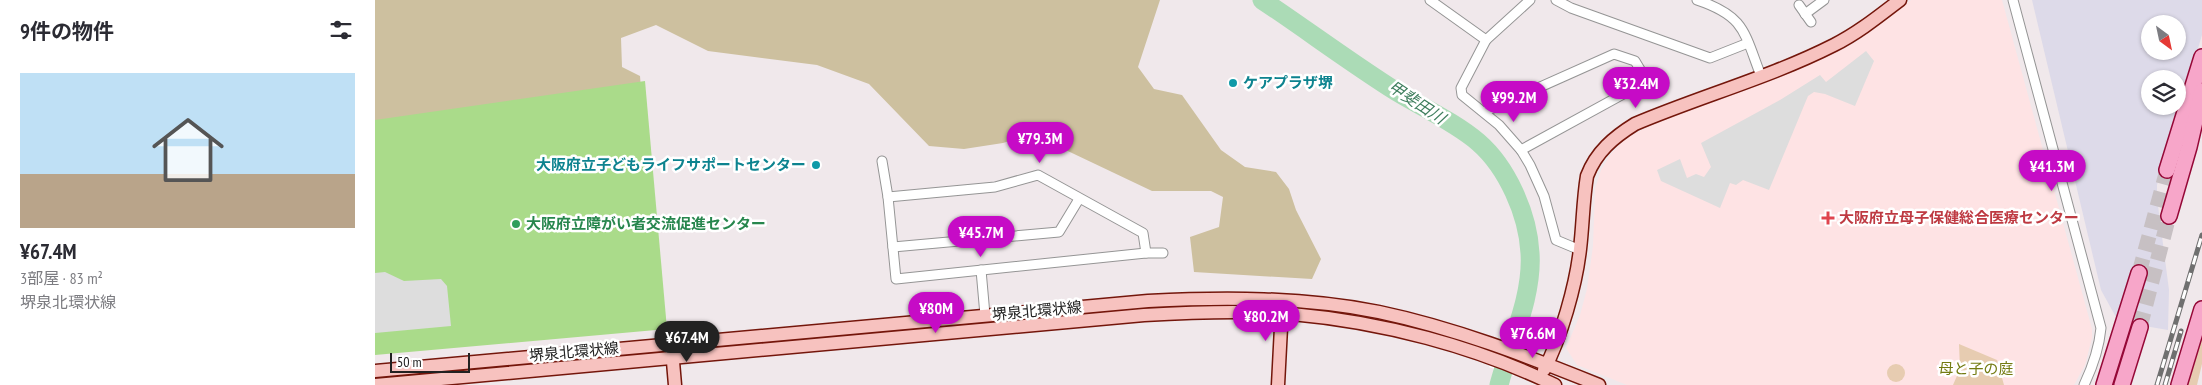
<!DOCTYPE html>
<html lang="ja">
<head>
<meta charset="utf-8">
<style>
  :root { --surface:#fff; --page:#f7f7f7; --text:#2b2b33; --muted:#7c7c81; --line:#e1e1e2; --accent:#c60bc6 }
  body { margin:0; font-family:"PT Sans Narrow","Noto Sans JP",sans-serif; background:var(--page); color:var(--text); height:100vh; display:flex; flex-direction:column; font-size:19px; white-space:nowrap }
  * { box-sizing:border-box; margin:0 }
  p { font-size:16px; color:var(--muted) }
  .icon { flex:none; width:28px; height:28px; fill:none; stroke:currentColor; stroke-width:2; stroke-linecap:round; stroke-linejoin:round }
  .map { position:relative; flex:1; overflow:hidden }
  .side { display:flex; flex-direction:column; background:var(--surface); width:375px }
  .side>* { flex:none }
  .needle { width:32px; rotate:147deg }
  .tools { position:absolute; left:1766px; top:15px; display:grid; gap:10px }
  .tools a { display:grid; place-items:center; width:45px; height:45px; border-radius:50%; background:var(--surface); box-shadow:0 1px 4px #0004; font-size:25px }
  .scale { position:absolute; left:15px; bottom:12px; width:80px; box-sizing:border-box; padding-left:5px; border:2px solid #212121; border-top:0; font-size:14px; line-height:18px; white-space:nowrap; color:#212121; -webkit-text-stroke:4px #fff; paint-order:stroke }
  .price { position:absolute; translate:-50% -42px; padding:0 11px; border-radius:18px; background:var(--accent); color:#fff; font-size:16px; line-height:32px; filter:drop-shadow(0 1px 2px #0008) }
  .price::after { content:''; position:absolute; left:50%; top:30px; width:15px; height:11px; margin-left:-8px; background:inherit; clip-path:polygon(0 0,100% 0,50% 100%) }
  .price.current { background:#222; color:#fff }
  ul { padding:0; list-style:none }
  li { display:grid; align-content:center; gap:10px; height:265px; padding:0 20px }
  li+li { border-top:1px solid var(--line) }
  li span { display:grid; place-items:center; height:155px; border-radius:0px; color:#555 }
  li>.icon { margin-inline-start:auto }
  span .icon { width:90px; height:90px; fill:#fffc; stroke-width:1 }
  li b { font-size:21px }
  h2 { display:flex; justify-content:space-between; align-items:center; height:60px; padding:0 20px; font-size:21px }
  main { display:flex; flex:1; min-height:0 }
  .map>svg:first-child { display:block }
  .industrial { fill:#dddae9; fill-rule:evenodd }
  .education { fill:#fee3e4 }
  .grass { fill:#e7ccb1 }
  .forest { fill:#cdc09f }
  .pitch { fill:#aadb8a }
  .parking { fill:#ddd }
  .pier { fill:#fff }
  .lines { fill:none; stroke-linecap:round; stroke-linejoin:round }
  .river { stroke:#abdbb6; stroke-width:19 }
  .primary-tunnel { stroke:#c7c0c3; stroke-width:15; stroke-dasharray:15 8; stroke-linecap:butt }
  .street-casing { stroke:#959595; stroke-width:11 }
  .secondary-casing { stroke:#74160b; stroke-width:15 }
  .primary-casing { stroke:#950837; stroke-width:18 }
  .street { stroke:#fff; stroke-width:9 }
  .secondary { stroke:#f7c2bf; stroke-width:12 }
  .primary { stroke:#f7a6c9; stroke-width:15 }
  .rail-casing { stroke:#6f6f6f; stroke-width:5 }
  .rail { stroke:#fff; stroke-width:3; stroke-dasharray:9; stroke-linecap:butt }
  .culture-dot { fill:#0f9aa8; stroke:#fff; stroke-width:2 }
  .health-dot { fill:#e0444e; stroke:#fff; stroke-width:2 }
  .leisure-dot { fill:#2e9e5b; stroke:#fff; stroke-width:2 }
  .labels { text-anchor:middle; stroke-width:5; stroke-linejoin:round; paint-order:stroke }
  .culture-label { font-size:15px; font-weight:bold; fill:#0d838f; stroke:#fff; text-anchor:start }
  .health-label { font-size:15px; font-weight:bold; fill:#be3a42; stroke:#fff; text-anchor:start }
  .leisure-label { font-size:15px; font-weight:bold; fill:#27864d; stroke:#fff; text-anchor:start }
  .street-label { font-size:15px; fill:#212121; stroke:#fff }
  .park-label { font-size:15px; fill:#737b12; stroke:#fff }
  .water-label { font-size:16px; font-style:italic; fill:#3e7e5d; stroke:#fff }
</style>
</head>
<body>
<main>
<section class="side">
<h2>9件の物件<svg class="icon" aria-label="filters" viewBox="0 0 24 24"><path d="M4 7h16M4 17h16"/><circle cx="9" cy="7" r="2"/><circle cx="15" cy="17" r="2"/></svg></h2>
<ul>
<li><span style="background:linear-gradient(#bfe0f5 65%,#b9a48a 0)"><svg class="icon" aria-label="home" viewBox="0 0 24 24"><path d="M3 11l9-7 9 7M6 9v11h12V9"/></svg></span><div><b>¥67.4M</b><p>3部屋 · 83 m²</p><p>堺泉北環状線</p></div></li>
</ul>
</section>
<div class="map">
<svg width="1827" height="385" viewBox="0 0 1827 385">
  <rect width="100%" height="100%" fill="#f0e8eb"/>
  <path class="industrial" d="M1657,0H1827V35L1782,185V198L1794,290L1793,330L1758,324L1771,276L1755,271L1742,319L1726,290ZM1775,24H1802V51H1775ZM1775,79H1802V106H1775Z"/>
  <polygon class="education" points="1536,0 1627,0 1717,329 1717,338 1710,365 1699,385 1252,385 1202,365 1191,348 1205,315 1212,289 1218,246 1220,189 1226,170 1236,154 1250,139 1283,121 1458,54 1481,42"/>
  <g class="grass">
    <polygon points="1827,332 1827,364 1822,385 1812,385"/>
    <polygon points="1584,344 1622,360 1629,385 1578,385 1585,369"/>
    <circle cx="1521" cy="373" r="9"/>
  </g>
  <polygon class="forest" points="0,0 785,0 763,67 779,89 807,95 846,150 870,167 901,172 914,189 921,210 946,259 937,279 819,272 815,237 844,227 848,197 836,191 777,191 657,134 628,143 589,149 554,146 494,84 442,65 333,51 281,25 246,38 247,67 265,76 284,317 0,132"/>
  <polygon class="pitch" points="270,81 292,329 0,355 0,120"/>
  <g class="parking">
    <polygon points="1491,51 1499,61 1480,106 1450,94 1439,92 1433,96 1394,190 1368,180 1361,185 1355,183 1345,208 1286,181 1282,170 1305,159 1312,178 1321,174 1329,177 1336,167 1326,143 1405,100 1445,75 1451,82"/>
    <polygon points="10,272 29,281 66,279 72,286 76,326 0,333 0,273"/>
  </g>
  <polygon class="pier" points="1125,336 1150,345 1139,376 1114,367"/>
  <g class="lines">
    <path class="river" d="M887,0C932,30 976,63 1022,92C1047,107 1081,123 1103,142C1132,167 1153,214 1155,253C1158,297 1135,343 1124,385"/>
    <g class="primary-tunnel">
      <polyline points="1764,273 1792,170"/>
      <polyline points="1765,327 1794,216"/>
    </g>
    <defs>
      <g id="street">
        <polyline points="1055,0 1111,40"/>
        <polyline points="1155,0 1111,40 1086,88 1087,95 1124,125 1146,150 1155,165 1169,196 1181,240 1205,250"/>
        <polyline points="1181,0 1196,8 1335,58 1373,43"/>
        <path d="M1322,0C1370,16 1369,32 1386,76"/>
        <path d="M1638,0L1726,328C1724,349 1718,366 1709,385"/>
        <polyline points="1424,5 1436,22"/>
        <polyline points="1430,14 1449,0"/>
        <polyline points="1109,112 1239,54 1260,61 1272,81 1146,150"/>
        <polyline points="507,161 513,197 521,279 771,253 788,253"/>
        <polyline points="513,197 620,187 663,175 768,233 771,253"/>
        <polyline points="518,247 684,232 704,199"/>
        <polyline points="606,270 610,315"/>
      </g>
      <g id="secondary">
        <polyline points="297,350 300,385"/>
        <path d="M1169,370C1186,338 1201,285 1205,249C1208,224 1208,200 1212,176C1221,152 1239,137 1260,124C1326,96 1396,77 1459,45C1483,33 1504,16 1525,0"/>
        <path d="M0,371L773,301C850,297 928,297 1004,312C1080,328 1152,356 1224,385"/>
        <path d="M0,385L769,315C819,312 868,310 917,314C1007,322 1099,346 1180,385"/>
        <polyline points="903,385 907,308"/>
      </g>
      <g id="primary">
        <polyline points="1792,170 1827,57"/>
        <polyline points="1794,216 1814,147 1827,91"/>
        <polyline points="1729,385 1764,273"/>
        <polyline points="1747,385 1765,327"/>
        <polyline points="1804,385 1827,309"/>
      </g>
    </defs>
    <use href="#street" class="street-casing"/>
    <use href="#secondary" class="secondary-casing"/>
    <use href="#primary" class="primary-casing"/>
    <use href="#street" class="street"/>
    <use href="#secondary" class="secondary"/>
    <use href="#primary" class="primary"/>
    <defs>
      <g id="rail">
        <polyline points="1782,385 1827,235"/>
        <polyline points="1790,385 1806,331"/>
      </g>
    </defs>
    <use href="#rail" class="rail-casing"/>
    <use href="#rail" class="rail"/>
  </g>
  <g class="culture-dot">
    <circle cx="858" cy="83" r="5"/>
    <circle cx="441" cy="165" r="5"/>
  </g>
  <path class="health-dot" d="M1450.5 210.5h5v5h5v5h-5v5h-5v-5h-5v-5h5z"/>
  <circle class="leisure-dot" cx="141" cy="224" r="5"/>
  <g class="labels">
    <g class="culture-label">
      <text x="868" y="88">ケアプラザ堺</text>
      <text x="431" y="170" text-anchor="end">大阪府立子どもライフサポートセンター</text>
    </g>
    <g class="health-label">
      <text x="1464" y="223">大阪府立母子保健総合医療センター</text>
    </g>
    <g class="leisure-label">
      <text x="151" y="229">大阪府立障がい者交流促進センター</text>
    </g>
    <g class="street-label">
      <text transform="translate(662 311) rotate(-5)" y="5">堺泉北環状線</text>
      <text transform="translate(199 352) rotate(-5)" y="5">堺泉北環状線</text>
    </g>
    <g class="park-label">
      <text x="1601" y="374">母と子の庭</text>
    </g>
    <g class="water-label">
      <text transform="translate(1042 102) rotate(33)" y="6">甲斐田川</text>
    </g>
  </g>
</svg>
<div class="tools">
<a><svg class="needle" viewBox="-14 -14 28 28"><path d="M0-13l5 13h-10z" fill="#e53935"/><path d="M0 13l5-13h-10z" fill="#7c7c81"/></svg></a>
<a><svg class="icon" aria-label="layers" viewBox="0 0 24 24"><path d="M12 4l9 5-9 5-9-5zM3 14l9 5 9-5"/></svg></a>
</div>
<div class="scale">50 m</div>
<b class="price" style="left:1261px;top:109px">¥32.4M</b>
<b class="price" style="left:1139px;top:123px">¥99.2M</b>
<b class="price" style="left:665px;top:164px">¥79.3M</b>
<b class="price" style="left:1677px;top:192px">¥41.3M</b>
<b class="price" style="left:606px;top:258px">¥45.7M</b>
<b class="price" style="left:561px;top:334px">¥80M</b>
<b class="price" style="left:891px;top:342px">¥80.2M</b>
<b class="price" style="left:1158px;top:359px">¥76.6M</b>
<b class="price current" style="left:312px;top:363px">¥67.4M</b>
</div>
</main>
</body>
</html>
